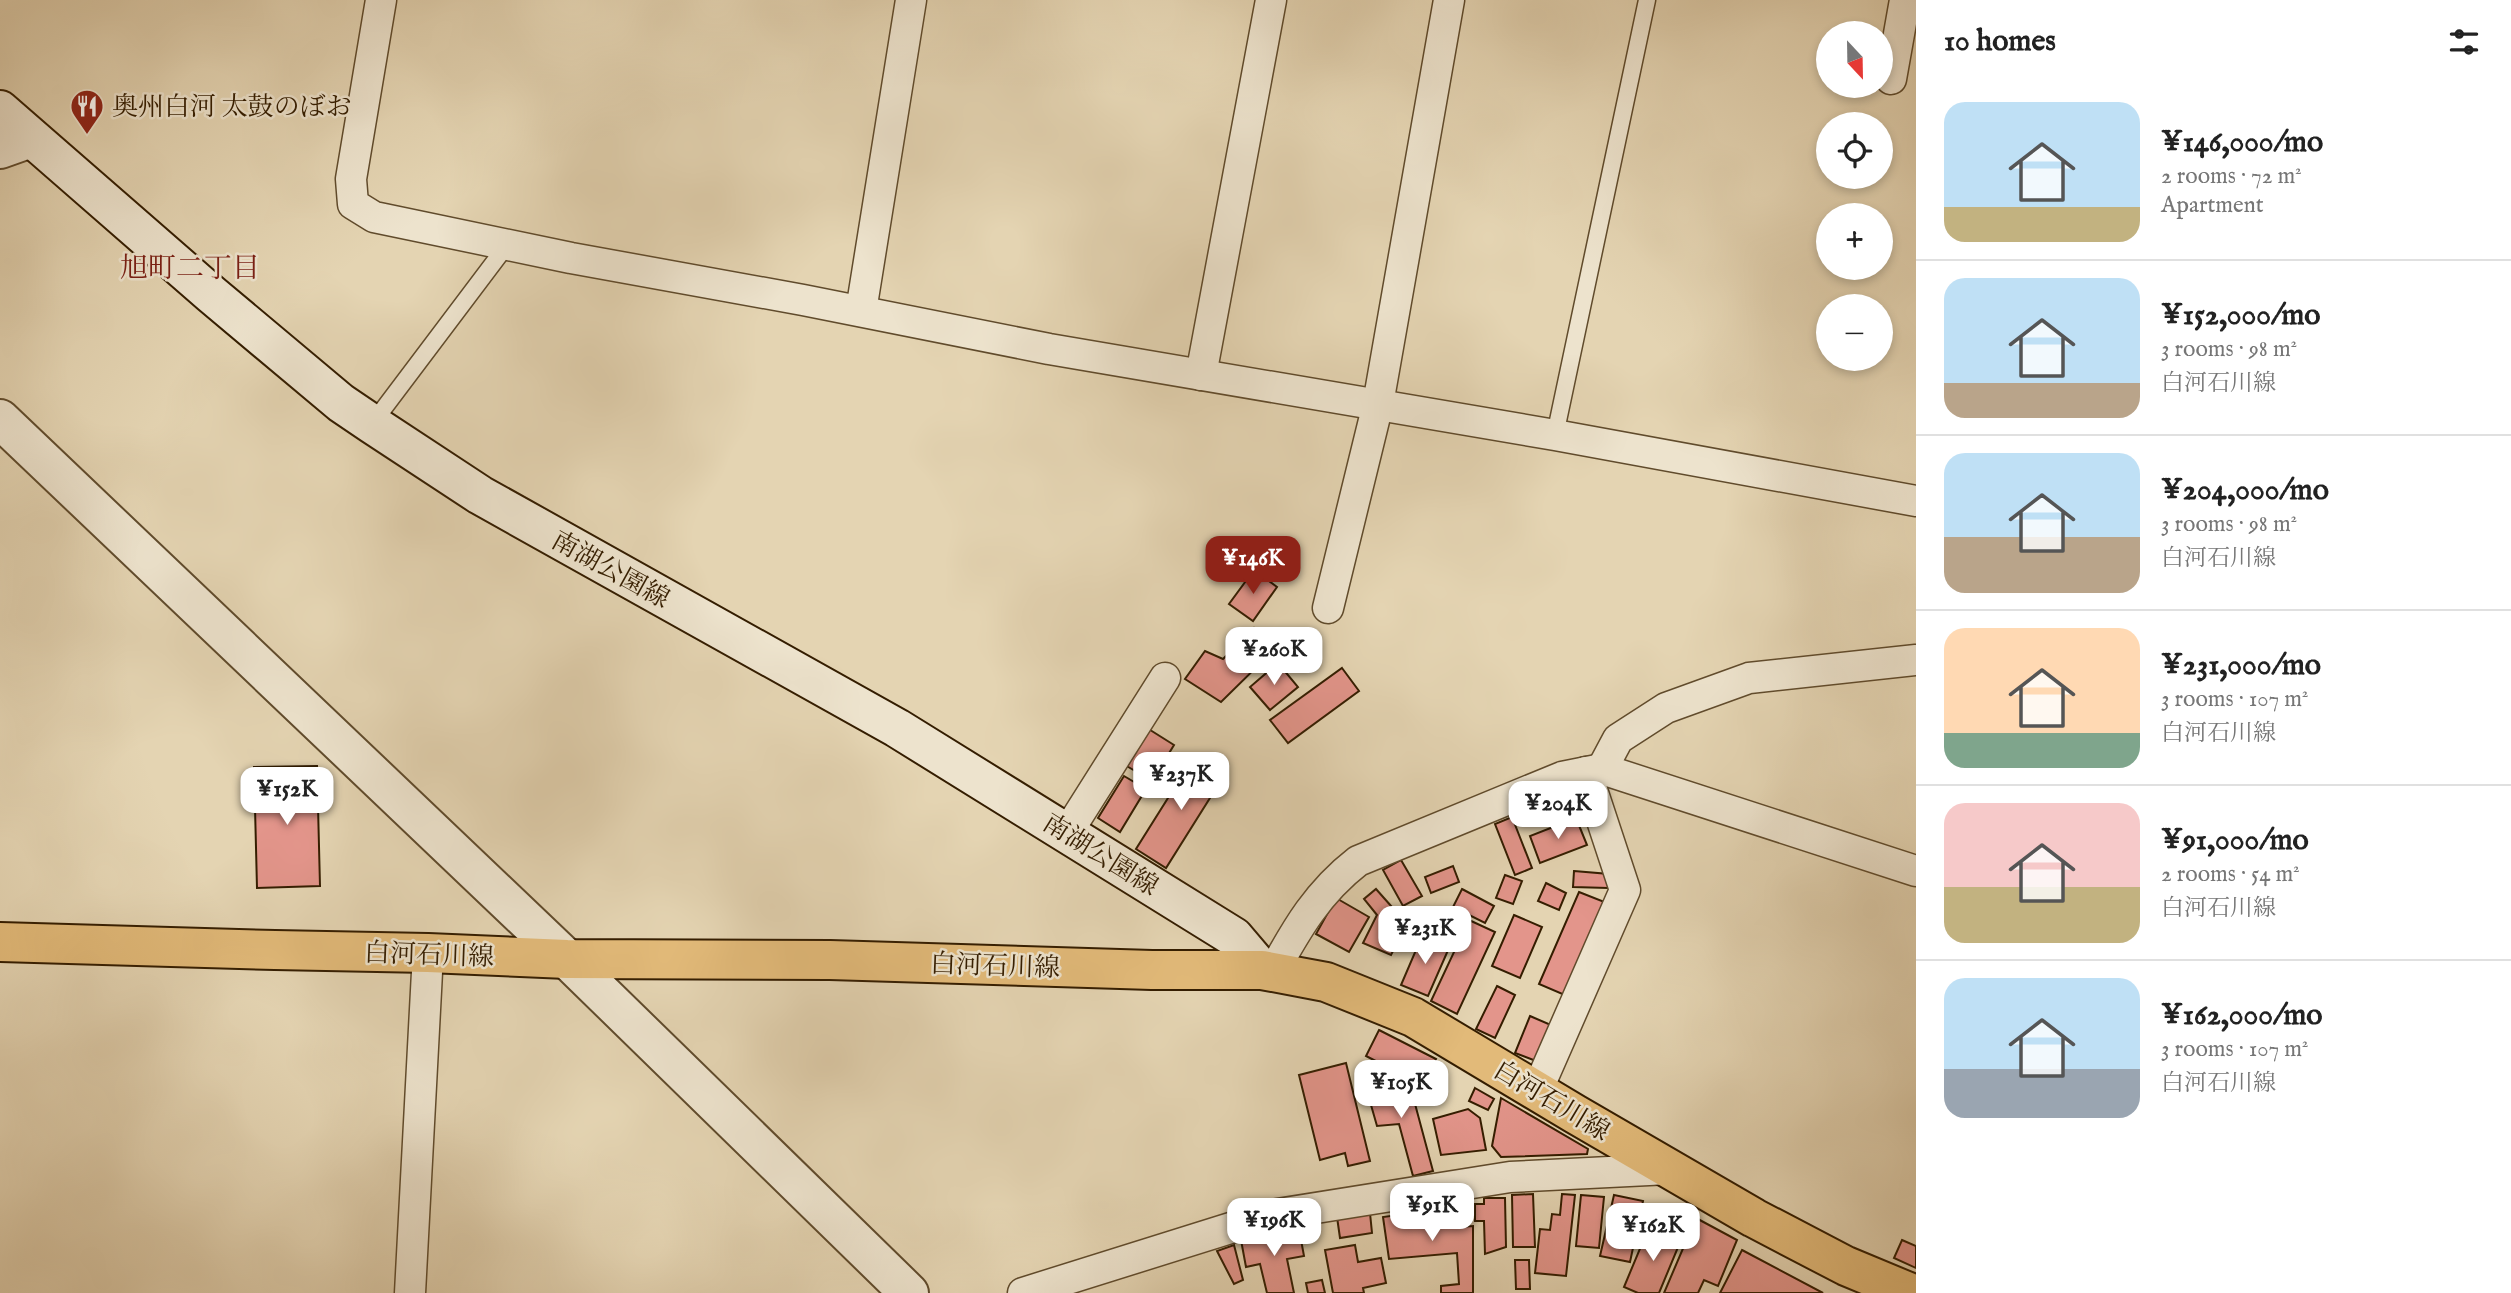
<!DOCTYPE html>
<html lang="en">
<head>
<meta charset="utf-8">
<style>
  :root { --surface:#fff; --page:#f2f2f2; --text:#222; --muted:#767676; --line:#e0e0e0; --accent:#8f2418 }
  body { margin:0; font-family:"IM FELL English","Noto Serif JP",serif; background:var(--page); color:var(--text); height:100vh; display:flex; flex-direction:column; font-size:26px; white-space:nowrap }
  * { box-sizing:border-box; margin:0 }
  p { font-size:23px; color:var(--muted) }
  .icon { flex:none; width:38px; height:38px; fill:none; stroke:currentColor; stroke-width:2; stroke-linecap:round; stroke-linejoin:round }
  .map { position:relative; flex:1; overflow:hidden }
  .panel { display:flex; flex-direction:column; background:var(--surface); width:595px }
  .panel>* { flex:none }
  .needle { width:46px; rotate:158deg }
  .controls { position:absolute; left:1816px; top:21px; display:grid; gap:14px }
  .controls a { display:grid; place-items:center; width:77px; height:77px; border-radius:50%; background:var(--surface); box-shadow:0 4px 10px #0003; font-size:35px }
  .price { position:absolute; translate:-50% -60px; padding:0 16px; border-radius:14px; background:#fff; color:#222; font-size:23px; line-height:46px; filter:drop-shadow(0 2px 4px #0008) }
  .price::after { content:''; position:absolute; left:50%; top:42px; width:21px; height:16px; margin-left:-10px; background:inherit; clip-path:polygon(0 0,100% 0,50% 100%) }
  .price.active { background:var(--accent); color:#fff }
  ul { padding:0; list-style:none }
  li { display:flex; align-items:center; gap:21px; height:175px; padding:0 28px }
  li+li { border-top:2px solid var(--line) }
  li span { display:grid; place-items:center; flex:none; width:196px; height:140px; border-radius:21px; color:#555 }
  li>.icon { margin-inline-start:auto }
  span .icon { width:84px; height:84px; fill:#fffc; stroke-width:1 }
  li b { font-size:30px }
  h2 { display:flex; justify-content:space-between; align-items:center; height:84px; padding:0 28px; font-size:30px }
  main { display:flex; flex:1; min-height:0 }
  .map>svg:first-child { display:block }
  .building { fill:#e3958b; stroke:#341d00; stroke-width:2 }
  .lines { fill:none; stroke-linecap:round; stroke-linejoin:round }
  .service-casing { stroke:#604b2c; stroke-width:19 }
  .minor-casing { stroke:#604b2c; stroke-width:33 }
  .tertiary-casing { stroke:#604b2c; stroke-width:42 }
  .secondary-casing { stroke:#341d00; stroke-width:42 }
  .primary-casing { stroke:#341d00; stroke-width:42 }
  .service { stroke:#ede3cd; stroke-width:16 }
  .minor { stroke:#ede3cd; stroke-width:30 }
  .tertiary { stroke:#ede3cd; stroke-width:38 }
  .secondary { stroke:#ede3cd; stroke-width:38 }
  .primary { stroke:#e2ba79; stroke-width:38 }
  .labels { text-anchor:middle; stroke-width:5; stroke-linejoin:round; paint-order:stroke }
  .poi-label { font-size:26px; fill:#341d00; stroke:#ede3cd; text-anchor:start }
  .street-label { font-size:26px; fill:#341d00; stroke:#ede3cd }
  .neighbourhood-label { font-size:28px; fill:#7a1f14; stroke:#ede3cd }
</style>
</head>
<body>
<main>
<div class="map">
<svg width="1916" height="1293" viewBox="0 0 1916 1293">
  <rect width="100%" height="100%" fill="#e4d4b2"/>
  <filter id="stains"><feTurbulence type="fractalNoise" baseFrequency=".00286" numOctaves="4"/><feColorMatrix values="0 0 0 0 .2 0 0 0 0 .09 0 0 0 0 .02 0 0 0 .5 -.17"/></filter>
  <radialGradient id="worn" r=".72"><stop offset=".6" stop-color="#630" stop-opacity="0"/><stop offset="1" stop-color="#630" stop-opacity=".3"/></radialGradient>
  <g class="building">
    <polygon points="1254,570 1277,587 1253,621 1229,604"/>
    <polygon points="1254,628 1275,649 1221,702 1185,679 1205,651 1223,659"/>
    <polygon points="1278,663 1298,687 1270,710 1250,687"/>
    <polygon points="1342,668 1359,691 1288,743 1270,720"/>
    <polygon points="1147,728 1174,745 1152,781 1125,765"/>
    <polygon points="1195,755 1225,774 1166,868 1136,849"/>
    <polygon points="317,766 320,886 257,888 254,767"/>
    <polygon points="1124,776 1146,789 1120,832 1098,818"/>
    <polygon points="1512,817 1532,868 1515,875 1495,824"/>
    <polygon points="1576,818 1587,845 1540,863 1530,836"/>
    <polygon points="1401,860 1422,896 1403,906 1383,870"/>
    <polygon points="1453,866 1459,882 1431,893 1425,877"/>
    <polygon points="1574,871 1609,874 1608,888 1573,887"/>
    <polygon points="1505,875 1522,881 1513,904 1496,898"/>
    <polygon points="1546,883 1566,893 1559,910 1538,901"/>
    <polygon points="1376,889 1407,924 1391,955 1363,943 1377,915 1364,899"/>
    <polygon points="1462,889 1494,906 1485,923 1453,907"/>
    <polygon points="1579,892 1607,903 1567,996 1539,984"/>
    <polygon points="1336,898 1369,917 1349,952 1316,934"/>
    <polygon points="1514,915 1542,927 1520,978 1492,966"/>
    <polygon points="1469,920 1495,932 1457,1014 1431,1001"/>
    <polygon points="1422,936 1449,948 1428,996 1401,985"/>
    <polygon points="1497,986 1515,995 1495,1038 1476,1029"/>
    <polygon points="1530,1016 1551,1025 1536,1061 1515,1053"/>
    <polygon points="1379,1030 1436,1059 1422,1085 1366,1056"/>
    <polygon points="1346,1063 1370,1161 1348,1166 1345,1153 1320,1160 1299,1075"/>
    <polygon points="1387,1078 1411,1089 1433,1171 1413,1176 1399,1124 1377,1126 1365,1084"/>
    <polygon points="1475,1088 1494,1099 1488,1110 1469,1101"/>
    <polygon points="1501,1098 1588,1149 1587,1154 1501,1157 1492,1146"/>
    <polygon points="1468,1109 1480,1118 1486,1150 1441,1155 1433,1119"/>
    <polygon points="1533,1194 1535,1247 1513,1247 1512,1195"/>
    <polygon points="1562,1194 1575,1195 1566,1276 1535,1273 1540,1229 1550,1230 1552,1214 1560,1215"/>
    <polygon points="1581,1195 1604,1197 1599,1248 1576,1246"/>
    <polygon points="1614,1195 1643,1201 1630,1262 1600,1256"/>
    <polygon points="1484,1198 1505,1198 1506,1247 1485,1254 1484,1221 1475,1221 1475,1204 1484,1204"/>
    <polygon points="1440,1209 1446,1228 1473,1226 1473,1293 1441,1293 1441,1286 1459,1284 1457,1253 1389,1259 1383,1217"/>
    <polygon points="1370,1213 1372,1233 1340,1238 1337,1217"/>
    <polygon points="1696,1218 1737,1240 1718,1286 1704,1280 1698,1293 1664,1293"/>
    <polygon points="1649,1227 1681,1240 1659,1293 1638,1293 1624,1287"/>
    <polygon points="1299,1229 1304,1256 1287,1259 1294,1293 1267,1293 1260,1264 1246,1267 1241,1240"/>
    <polygon points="1902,1240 1916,1246 1916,1268 1894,1258"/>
    <polygon points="1234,1245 1243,1280 1234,1284 1217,1251"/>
    <polygon points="1355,1245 1358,1262 1381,1258 1386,1283 1363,1288 1364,1293 1333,1293 1325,1250"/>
    <polygon points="1742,1250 1823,1293 1720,1293"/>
    <polygon points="1515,1260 1529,1260 1530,1289 1516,1289"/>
    <polygon points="1322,1280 1325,1293 1308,1293 1306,1283"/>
  </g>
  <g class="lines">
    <defs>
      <g id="service">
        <polyline points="372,424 507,245"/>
        <polyline points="1555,435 1647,0"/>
      </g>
      <g id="minor">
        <polyline points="381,0 351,179 353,204 374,217 571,258 803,300 1049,349 1555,435 1916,501"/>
        <polyline points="1891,79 1905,0"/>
        <polyline points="861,311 911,0"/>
        <polyline points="1201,375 1271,0"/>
        <polyline points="1328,608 1378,404 1449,0"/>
        <polyline points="1602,769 1618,739 1666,708 1749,678 1916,660"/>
        <polyline points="1067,833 1165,678"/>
        <path d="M1273,972C1297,928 1318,892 1358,861L1562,777L1602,769L1916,871"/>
        <polyline points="1537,1091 1625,890 1586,772"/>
        <polyline points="410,1293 428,953"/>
        <polyline points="1023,1293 1272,1215 1510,1177 1669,1169"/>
      </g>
      <g id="tertiary">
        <polyline points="0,149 31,138"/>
        <polyline points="0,419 567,959 909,1293"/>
      </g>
      <polyline id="secondary" points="0,110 211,294 341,403 372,424 480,495 897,728 1234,937 1262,970"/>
      <polyline id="primary" points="0,942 275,950 428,953 567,959 830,960 1152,970 1262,970 1326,982 1413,1017 1575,1114 1754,1218 1846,1266 1911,1293"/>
    </defs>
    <use href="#service" class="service-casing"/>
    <use href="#minor" class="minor-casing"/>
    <use href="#tertiary" class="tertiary-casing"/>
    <use href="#secondary" class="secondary-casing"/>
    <use href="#primary" class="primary-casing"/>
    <use href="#service" class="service"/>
    <use href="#minor" class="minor"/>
    <use href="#tertiary" class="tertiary"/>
    <use href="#secondary" class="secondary"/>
    <use href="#primary" class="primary"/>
  </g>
  <defs>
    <symbol id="restaurant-pin" viewBox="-11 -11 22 30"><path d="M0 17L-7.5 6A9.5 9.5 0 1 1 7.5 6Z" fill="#8f2418" stroke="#ede3cd"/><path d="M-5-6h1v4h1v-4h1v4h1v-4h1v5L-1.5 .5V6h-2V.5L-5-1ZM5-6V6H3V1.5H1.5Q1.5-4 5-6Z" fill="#fff"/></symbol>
  </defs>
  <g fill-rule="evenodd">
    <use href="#restaurant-pin" x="68" y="87" width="38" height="52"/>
  </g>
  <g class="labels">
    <g class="poi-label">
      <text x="112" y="115">奥州白河 太鼓のぼお</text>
    </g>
    <g class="street-label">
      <text transform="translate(611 569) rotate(29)" y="9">南湖公園線</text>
      <text transform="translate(1101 854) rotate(32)" y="9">南湖公園線</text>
      <text transform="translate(429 954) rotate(2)" y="9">白河石川線</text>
      <text transform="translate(995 965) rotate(2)" y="9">白河石川線</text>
      <text transform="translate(1552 1100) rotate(31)" y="9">白河石川線</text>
    </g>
    <g class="neighbourhood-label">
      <text x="190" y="277">旭町二丁目</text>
    </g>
  </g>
  <rect width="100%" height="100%" filter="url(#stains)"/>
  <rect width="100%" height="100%" fill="url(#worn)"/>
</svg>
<div class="controls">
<a><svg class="needle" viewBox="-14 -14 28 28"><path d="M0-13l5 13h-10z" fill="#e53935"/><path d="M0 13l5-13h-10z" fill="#767676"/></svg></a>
<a><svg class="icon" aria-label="locate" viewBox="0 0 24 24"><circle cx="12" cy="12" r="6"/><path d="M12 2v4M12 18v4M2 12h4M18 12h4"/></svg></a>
<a>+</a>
<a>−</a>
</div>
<b class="price active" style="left:1253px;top:596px">¥146K</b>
<b class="price" style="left:1274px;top:687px">¥260K</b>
<b class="price" style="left:1181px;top:812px">¥237K</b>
<b class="price" style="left:287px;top:827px">¥152K</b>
<b class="price" style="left:1558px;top:841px">¥204K</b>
<b class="price" style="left:1425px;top:966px">¥231K</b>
<b class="price" style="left:1401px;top:1120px">¥105K</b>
<b class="price" style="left:1432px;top:1243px">¥91K</b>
<b class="price" style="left:1274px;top:1258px">¥196K</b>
<b class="price" style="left:1653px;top:1263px">¥162K</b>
</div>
<section class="panel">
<h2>10 homes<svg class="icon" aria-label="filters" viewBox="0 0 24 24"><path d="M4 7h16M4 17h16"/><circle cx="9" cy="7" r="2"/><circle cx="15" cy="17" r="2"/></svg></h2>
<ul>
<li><span style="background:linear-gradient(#bfe0f5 75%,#c2b280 0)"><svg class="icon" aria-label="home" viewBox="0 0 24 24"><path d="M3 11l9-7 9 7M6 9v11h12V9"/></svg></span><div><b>¥146,000/mo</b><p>2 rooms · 72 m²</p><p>Apartment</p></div></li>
<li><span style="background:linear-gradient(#bfe0f5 75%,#b9a48a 0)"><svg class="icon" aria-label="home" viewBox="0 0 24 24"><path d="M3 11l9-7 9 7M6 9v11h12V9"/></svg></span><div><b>¥152,000/mo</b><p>3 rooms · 98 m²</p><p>白河石川線</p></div></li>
<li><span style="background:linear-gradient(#bfe0f5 60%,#b9a48a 0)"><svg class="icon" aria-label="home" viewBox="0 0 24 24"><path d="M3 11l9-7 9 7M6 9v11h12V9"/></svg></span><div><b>¥204,000/mo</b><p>3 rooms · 98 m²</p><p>白河石川線</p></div></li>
<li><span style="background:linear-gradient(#ffd9b3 75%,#7fa58c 0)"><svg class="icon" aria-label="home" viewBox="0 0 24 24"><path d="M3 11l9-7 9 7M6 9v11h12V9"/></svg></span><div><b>¥231,000/mo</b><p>3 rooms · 107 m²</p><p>白河石川線</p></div></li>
<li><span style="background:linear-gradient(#f6c9c9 60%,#c2b280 0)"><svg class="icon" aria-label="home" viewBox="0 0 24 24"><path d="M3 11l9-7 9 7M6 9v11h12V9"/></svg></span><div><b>¥91,000/mo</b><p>2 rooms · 54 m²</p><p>白河石川線</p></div></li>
<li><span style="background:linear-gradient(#bfe0f5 65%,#9aa5b1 0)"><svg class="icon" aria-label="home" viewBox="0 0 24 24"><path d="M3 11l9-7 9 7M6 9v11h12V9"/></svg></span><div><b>¥162,000/mo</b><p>3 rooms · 107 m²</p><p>白河石川線</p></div></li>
</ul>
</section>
</main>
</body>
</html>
